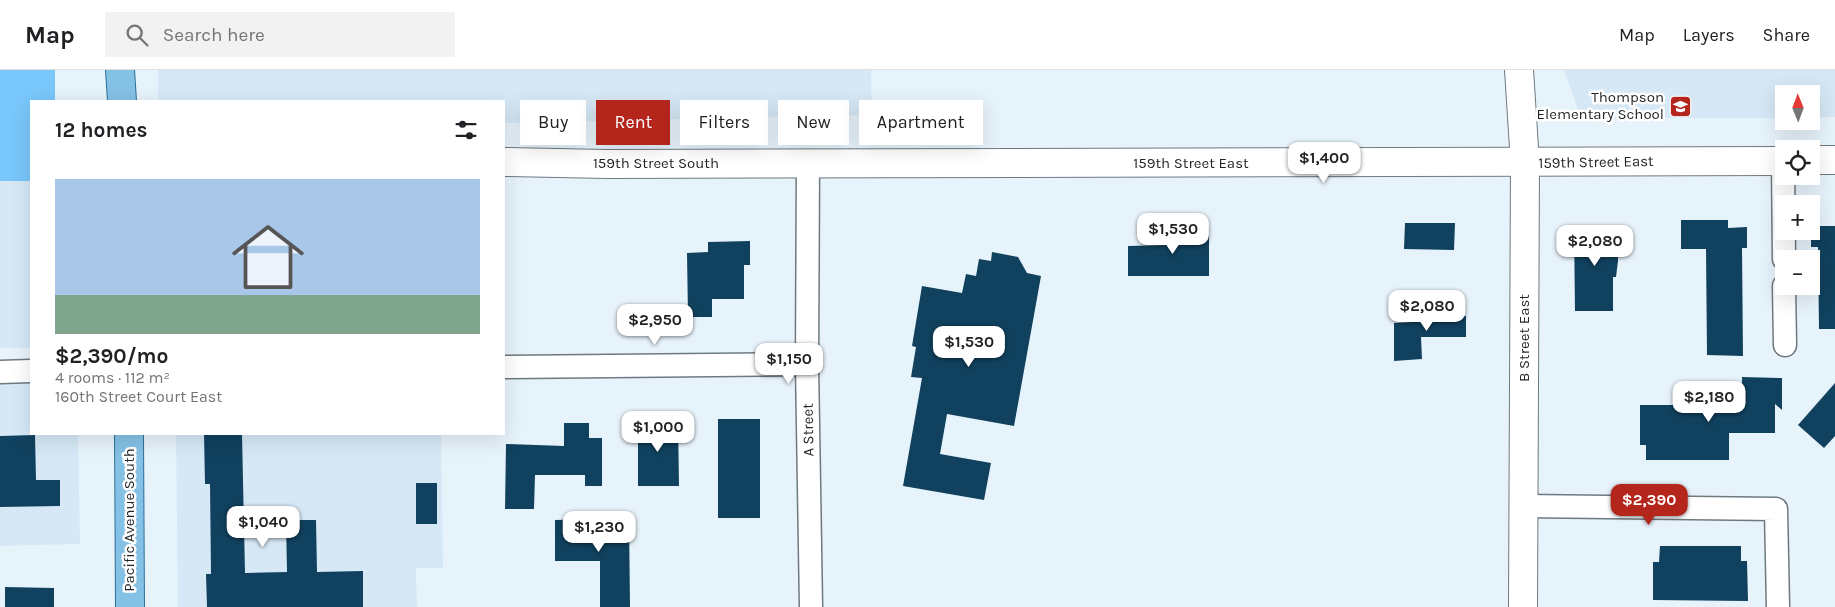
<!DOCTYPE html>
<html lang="en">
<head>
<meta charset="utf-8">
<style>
  :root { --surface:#fff; --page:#f2f2f2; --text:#202124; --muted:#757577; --line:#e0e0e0; --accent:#b4251c }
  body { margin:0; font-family:Karla,sans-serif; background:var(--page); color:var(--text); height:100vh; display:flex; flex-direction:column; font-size:19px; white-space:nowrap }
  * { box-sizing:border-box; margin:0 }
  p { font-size:16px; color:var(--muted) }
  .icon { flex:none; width:28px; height:28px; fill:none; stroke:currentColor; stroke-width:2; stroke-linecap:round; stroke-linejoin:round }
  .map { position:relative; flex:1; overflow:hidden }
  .side { position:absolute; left:30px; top:30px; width:475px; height:335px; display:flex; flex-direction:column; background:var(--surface); border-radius:0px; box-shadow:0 5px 20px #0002 }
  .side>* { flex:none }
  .guide { position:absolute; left:520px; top:30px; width:475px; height:45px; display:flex; gap:10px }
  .needle { width:32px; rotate:359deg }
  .buttons { position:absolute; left:1775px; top:15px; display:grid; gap:10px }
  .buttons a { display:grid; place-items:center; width:45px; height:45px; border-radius:0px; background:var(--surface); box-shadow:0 5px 20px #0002; font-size:25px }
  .price { position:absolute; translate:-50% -42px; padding:0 11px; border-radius:10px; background:#fff; color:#222; font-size:16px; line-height:32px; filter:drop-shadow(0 1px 2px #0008) }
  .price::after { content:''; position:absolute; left:50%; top:30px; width:15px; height:11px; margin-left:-8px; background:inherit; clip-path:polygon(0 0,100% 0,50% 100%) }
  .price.current { background:var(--accent); color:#fff }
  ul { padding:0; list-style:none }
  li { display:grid; align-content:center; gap:10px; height:265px; padding:0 25px }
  li span { display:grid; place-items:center; height:155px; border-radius:0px; color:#555 }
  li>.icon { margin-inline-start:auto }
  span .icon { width:90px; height:90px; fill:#fffc; stroke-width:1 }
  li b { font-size:21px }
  h2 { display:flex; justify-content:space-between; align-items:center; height:60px; padding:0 25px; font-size:21px }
  .chip { padding:0 18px; border-radius:0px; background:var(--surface); box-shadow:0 5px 20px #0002; font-size:18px; line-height:45px }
  .chip.current { background:var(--accent); color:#fff }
  header { display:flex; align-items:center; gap:30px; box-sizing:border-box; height:70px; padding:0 25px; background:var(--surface); border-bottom:1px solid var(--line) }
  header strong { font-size:24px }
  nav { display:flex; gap:28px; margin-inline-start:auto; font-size:18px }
  .search { width:350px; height:45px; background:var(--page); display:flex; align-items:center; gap:12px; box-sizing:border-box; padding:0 18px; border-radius:0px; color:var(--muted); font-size:19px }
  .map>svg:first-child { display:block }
  .built { fill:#d6e8f6 }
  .green { fill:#79c7fb }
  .building { fill:#10415e }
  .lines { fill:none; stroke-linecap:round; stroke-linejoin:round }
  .minor-casing { stroke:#6e7980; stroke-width:25 }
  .tertiary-casing { stroke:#6e7980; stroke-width:30 }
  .primary-casing { stroke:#2d6f96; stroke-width:30 }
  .minor { stroke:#fff; stroke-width:22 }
  .tertiary { stroke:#fff; stroke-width:28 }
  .primary { stroke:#85c1e5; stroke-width:28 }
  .labels { text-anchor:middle; stroke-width:5; stroke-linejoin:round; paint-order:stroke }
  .poi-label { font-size:15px; fill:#1f2326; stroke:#fff; text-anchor:end }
  .street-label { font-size:15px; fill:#1f2326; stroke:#fff }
</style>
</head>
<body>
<header>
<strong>Map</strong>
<div class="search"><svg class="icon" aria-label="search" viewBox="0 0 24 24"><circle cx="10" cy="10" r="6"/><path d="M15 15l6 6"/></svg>Search here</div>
<nav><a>Map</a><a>Layers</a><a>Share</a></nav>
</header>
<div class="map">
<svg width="1835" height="537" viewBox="0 0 1835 537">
  <rect width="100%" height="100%" fill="#e7f3fb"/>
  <g class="built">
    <polygon points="158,0 871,0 872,45 504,53 504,31 158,31"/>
    <polygon points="1564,0 1835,0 1835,47 1811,47 1811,24 1784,24 1784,48 1581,48"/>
    <rect x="0" y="111" width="31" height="167"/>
    <polygon points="0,312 31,312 31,364 78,364 80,474 0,476"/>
    <polygon points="176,364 441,364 443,498 416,498 417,537 178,537"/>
  </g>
  <polygon class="green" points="0,0 55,0 55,31 31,31 31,111 0,111"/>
  <g class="building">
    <polygon points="1681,150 1728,150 1728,158 1747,157 1747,178 1742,178 1743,286 1707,285 1706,179 1681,179"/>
    <polygon points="1405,153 1455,153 1454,180 1404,179"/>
    <polygon points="1574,155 1617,155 1618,191 1616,207 1613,207 1613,241 1575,241"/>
    <polygon points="1811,156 1835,156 1835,259 1819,259 1818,177 1811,177"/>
    <polygon points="1167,157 1209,157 1209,206 1128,206 1128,176 1167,175"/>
    <polygon points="750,171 750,195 744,195 744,229 712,229 712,247 688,247 687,183 708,182 708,172"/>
    <polygon points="992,182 1018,187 1027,203 1041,206 1014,356 947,344 940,384 991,393 984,430 903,416 922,308 911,307 916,277 912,276 922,216 962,223 966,204 976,206 979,189 991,191"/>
    <polygon points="1430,236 1455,236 1455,246 1466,246 1466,267 1421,267 1422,289 1394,291 1394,253 1430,251"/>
    <polygon points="1742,307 1782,308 1782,340 1775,334 1775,363 1729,363 1729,390 1646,390 1646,375 1640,375 1640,335 1742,335"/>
    <polygon points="1835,313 1835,366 1824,378 1798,355"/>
    <polygon points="638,349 678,349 679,416 638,416"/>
    <rect x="718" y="349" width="42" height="99"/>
    <polygon points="564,353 589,353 589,368 602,368 602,416 585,416 585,405 535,405 534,439 505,439 506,374 564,376"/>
    <polygon points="204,364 242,364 245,503 287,502 286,450 316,450 317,502 363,501 363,537 207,537 206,504 211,504 210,414 205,414"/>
    <polygon points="35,365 36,410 60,410 60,436 0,437 0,366"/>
    <rect x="416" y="413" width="21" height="41"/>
    <polygon points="629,448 630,537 600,537 600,491 555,491 555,450"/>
    <polygon points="1660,476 1741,476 1741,491 1747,491 1748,531 1653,530 1653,492 1659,492"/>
    <polygon points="5,517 54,518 54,537 5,537"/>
  </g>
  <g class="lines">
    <defs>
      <g id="minor">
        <polyline points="1783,91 1784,189"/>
        <polyline points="808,93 807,294 811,537"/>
        <polyline points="1784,216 1785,275"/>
        <polyline points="504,297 807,294"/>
        <polyline points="0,302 31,301"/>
        <polyline points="1523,436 1776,439 1778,537"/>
      </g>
      <g id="tertiary">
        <polyline points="1519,0 1525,93 1523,537"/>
        <polyline points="1811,90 1835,90"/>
        <polyline points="504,92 607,94 1784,91"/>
      </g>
      <g id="primary">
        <polyline points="120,0 122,31"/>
        <polyline points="129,364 130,537"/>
      </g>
    </defs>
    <use href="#minor" class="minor-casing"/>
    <use href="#tertiary" class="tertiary-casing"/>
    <use href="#primary" class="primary-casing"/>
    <use href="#minor" class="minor"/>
    <use href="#tertiary" class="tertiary"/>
    <use href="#primary" class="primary"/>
  </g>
  <defs>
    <symbol id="school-square" viewBox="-11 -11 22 22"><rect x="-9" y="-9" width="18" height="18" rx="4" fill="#b4251c" stroke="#fff"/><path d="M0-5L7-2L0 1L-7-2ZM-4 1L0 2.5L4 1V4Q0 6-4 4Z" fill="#fff"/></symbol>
  </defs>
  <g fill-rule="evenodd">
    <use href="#school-square" x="1668" y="24" width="25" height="25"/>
  </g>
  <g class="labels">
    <g class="poi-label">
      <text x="1664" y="32">Thompson<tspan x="1664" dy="17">Elementary School</tspan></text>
    </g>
    <g class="street-label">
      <text transform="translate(1596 92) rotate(-1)" y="5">159th Street East</text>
      <text x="656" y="98">159th Street South</text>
      <text x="1191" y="98">159th Street East</text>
      <text transform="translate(1524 268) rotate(-90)" y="5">B Street East</text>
      <text transform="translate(808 360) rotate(-91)" y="5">A Street</text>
      <text transform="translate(129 450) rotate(-90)" y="5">Pacific Avenue South</text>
    </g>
  </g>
</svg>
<div class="buttons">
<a><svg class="needle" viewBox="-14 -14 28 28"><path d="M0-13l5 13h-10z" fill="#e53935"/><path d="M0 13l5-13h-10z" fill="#757577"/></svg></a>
<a><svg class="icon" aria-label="locate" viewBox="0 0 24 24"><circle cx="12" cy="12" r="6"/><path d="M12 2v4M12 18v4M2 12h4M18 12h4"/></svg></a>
<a>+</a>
<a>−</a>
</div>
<b class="price" style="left:1324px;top:114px">$1,400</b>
<b class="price" style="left:1173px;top:185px">$1,530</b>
<b class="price" style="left:1595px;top:197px">$2,080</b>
<b class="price" style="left:1427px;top:262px">$2,080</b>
<b class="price" style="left:655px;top:276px">$2,950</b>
<b class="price" style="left:969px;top:298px">$1,530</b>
<b class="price" style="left:789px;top:315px">$1,150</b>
<b class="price" style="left:1709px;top:353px">$2,180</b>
<b class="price" style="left:658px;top:383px">$1,000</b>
<b class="price current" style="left:1649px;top:456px">$2,390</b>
<b class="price" style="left:263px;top:478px">$1,040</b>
<b class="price" style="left:599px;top:483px">$1,230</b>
<div class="guide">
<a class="chip">Buy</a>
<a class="chip current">Rent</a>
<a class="chip">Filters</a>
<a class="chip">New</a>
<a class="chip">Apartment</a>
</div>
<section class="side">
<h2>12 homes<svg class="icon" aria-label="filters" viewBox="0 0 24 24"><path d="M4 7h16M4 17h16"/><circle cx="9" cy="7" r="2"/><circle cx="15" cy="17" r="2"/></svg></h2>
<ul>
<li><span style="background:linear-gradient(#a9c7e8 75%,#7fa58c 0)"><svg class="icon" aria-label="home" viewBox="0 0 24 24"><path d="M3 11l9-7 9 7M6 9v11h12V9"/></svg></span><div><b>$2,390/mo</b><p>4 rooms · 112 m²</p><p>160th Street Court East</p></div></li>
</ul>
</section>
</div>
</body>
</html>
